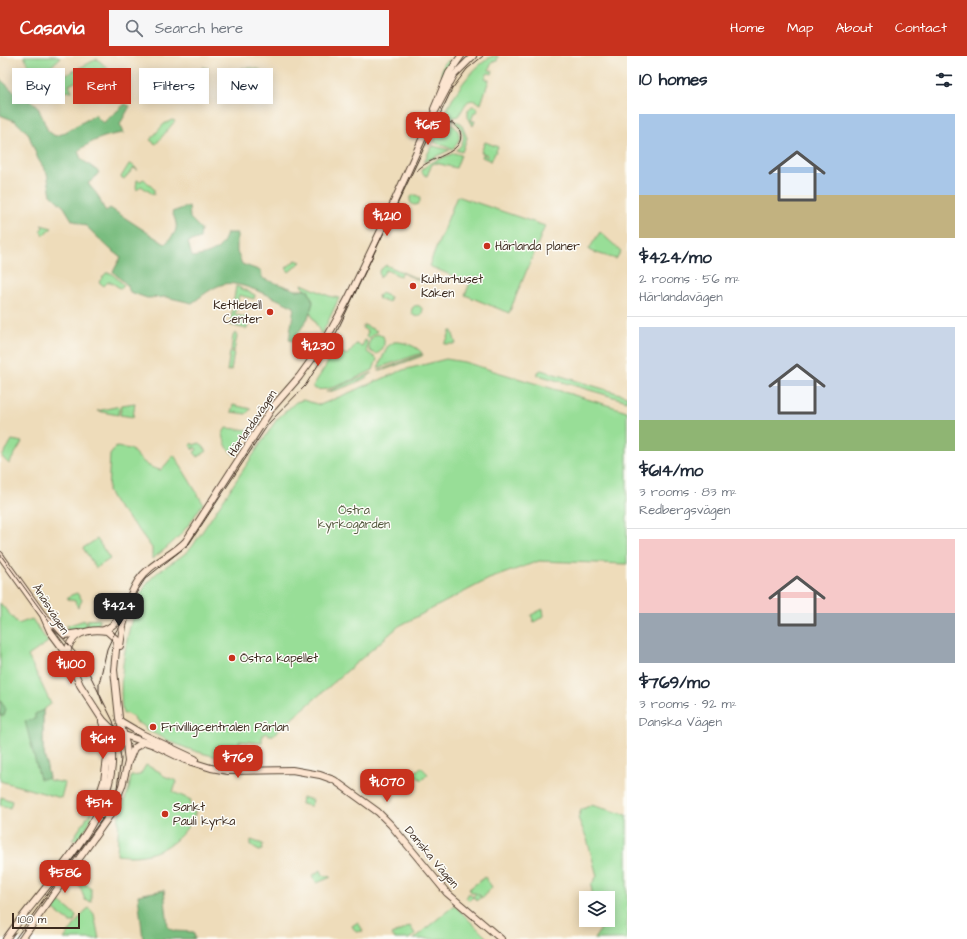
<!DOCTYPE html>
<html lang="en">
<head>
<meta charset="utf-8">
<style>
  :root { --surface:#fff; --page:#f6f6f7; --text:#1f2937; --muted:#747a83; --line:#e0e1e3; --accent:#c8321e }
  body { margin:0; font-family:"Architects Daughter",sans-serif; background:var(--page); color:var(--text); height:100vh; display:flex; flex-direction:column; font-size:15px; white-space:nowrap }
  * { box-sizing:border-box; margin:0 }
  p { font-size:13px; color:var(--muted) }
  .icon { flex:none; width:22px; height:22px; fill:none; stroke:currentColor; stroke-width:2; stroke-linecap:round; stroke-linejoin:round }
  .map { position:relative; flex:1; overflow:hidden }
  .side { display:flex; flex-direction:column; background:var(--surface); width:340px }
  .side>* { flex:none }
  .top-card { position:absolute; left:12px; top:12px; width:380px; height:36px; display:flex; gap:8px }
  .tools { position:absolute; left:579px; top:835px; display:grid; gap:8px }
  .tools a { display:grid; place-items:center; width:36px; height:36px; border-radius:0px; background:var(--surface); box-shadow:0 2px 10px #0003; font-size:20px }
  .scale { position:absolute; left:12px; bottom:10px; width:68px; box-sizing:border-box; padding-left:4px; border:2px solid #3b2a1e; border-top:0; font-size:11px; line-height:14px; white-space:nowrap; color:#3b2a1e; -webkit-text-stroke:3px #fdfcf7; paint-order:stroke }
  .price { position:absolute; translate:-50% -34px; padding:0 9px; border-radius:8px; background:var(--accent); color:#fff; font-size:13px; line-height:26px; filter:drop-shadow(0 1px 2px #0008) }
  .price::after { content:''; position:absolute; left:50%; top:24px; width:12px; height:9px; margin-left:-6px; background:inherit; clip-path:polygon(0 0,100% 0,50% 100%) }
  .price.selected { background:#222; color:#fff }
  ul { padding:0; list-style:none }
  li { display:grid; align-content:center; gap:8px; height:212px; padding:0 12px }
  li+li { border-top:1px solid var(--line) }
  li span { display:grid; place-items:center; height:124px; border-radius:0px; color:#555 }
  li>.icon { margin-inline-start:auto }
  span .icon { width:72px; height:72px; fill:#fffc; stroke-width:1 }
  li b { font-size:17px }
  h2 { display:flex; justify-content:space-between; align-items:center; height:48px; padding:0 12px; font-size:17px }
  .chip { padding:0 14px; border-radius:0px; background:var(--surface); box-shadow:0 2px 10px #0003; font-size:14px; line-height:36px }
  .chip.selected { background:var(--accent); color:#fff }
  header { display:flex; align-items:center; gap:24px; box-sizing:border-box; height:56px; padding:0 20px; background:var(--accent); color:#fff }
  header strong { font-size:19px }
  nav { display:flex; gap:22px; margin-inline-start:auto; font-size:14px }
  .search { width:280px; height:36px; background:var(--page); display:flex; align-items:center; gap:10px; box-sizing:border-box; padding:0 14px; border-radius:0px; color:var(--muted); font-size:15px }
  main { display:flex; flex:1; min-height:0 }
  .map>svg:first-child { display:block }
  .green { fill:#98de97; stroke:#6a845a }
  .forest { fill:#7abd80; stroke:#5a744f }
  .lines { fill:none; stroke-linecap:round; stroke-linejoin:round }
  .secondary-casing { stroke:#564535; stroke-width:8 }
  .secondary { stroke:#fce5d0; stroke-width:6 }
  .tram { stroke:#3b2a1e; stroke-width:1 }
  .poi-dot { fill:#c8321e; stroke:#fdfcf7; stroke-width:1.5 }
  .labels { text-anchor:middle; stroke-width:3; stroke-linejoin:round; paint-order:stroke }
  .poi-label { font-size:12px; fill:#3b2a1e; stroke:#fdfcf7; text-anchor:start }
  .street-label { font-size:12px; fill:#3b2a1e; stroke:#fdfcf7 }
  .park-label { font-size:12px; fill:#52573c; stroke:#fdfcf7 }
</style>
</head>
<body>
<header>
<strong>Casavia</strong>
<div class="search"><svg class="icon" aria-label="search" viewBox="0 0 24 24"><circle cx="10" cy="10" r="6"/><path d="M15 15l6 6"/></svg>Search here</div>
<nav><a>Home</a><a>Map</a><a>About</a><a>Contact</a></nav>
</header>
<main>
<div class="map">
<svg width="627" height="883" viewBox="0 0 627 883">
  <rect width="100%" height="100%" fill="#fdfcf7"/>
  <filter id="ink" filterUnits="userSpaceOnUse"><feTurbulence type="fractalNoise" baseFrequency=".025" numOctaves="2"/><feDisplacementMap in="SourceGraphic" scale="8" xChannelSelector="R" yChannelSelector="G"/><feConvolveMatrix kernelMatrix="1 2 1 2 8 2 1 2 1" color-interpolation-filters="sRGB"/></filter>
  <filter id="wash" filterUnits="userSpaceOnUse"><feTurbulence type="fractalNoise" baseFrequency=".012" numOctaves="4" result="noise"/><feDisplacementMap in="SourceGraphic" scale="16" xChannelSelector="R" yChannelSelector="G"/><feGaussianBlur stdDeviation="0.9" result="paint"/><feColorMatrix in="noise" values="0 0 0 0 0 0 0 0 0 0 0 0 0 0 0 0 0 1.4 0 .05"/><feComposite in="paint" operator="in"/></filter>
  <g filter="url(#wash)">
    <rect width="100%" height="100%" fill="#eedcba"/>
    <g class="green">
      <polygon points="24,0 58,0 60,2 47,14 34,20"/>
      <path d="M492,0H498L497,5L492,6L489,14L493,15L492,18L488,17L485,22L489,24L481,48C465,38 466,51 458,60L448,63H442C455,37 467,16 492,0Z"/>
      <polygon points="97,3 111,15 105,16 103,12 69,29 72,35 61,36 56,24"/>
      <polygon points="448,4 450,8 444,20 441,19 443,8"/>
      <path d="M203,11L208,12L206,21C198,26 189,24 181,20L185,15C191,21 198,21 204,15Z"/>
      <polygon points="242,12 253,12 261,14 258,18 232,18"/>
      <polygon points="472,50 476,51 478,55 474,57 471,65 475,65 473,70 468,61 468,54"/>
      <polygon points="172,64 175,65 156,88 150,84 164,68"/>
      <path d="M451,64L461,67L467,82L462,96L456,94C468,86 464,70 451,64Z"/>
      <path d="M450,68C462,73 462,86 452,93L434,86L439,71Z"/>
      <polygon points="485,86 498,91 491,105 482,101 483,98 487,101 488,99 481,96"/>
      <polygon points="433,90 450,94 424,106 431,91"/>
      <polygon points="454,97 461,99 456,112 436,107 432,108 427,120 423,118 421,114 430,107"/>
      <polygon points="129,108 131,108 138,114 134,112 124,123 121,121"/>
      <polygon points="144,123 154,133 154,139 141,130 137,134 136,132 137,124 140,125"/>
      <circle cx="415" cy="144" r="5"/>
      <polygon points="457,140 545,170 509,257 465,239 470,227 429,210"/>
      <polygon points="41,169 52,172 44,179 40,175 43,171"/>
      <polygon points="600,176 621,195 616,203 590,195 589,193"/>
      <polygon points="296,204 301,206 289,216 286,212"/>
      <polygon points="386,209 427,227 402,217 400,220 386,214 380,222 379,215"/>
      <polygon points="106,217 111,217 124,229 121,233 111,226 108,226 104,230 99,226"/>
      <polygon points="302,228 329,240 339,242 326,270 321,278 310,256 313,246 308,234 304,234"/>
      <polygon points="236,230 255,239 254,243 239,239 235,259 250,262 247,273 230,269"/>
      <polygon points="381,237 390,241 390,245 386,246 379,243 378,240"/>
      <circle cx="417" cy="255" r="5.5"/>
      <polygon points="364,269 377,275 369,282 366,281 368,275 362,272"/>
      <polygon points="450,275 452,275 456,288 444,288 448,282"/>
      <polygon points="235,277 237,280 234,295 231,295 233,280"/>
      <path d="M377,278L383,280C386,287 383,296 376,298L370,295C367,287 370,282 377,278Z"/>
      <path d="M365,284L367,285V296L377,303L373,314C359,320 327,339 313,332V330L336,294L347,299L356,288L362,290Z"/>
      <path d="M394,286C402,285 417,290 422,297L378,312L387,291Z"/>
      <polygon points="230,296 234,297 231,314 227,315"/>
      <polygon points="423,298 422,300 381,315 378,315"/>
      <path d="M446,303L464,306L627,355V508L539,505L489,523L399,570L273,679H269L267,677L262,679V687L239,685L240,703C204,702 176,689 145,673L146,671L134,665L133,661L126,657L123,658C116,629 129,549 149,525C160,511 179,505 192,491L277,363L296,346L303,344L320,349L403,314Z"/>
      <polygon points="541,314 627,340 627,345 538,319 538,316"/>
      <path d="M372,317C367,324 334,336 326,336Z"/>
      <polygon points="135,347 133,361 120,359 122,349"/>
      <polygon points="233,349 251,353 246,358 231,356"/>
      <polygon points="120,350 118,359 97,355"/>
      <path d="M226,372L250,374L235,399C227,395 224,385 223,377Z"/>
      <polygon points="12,384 22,386 9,408 2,401"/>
      <polygon points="192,387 193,389 200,387 207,395 198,401 194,396 197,394 195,391 193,394 190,389"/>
      <path d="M116,391L131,393C139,402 148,413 161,414L174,399L203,447C187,473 177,485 152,503V492L138,473L116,449L108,435L110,399Z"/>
      <polygon points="97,483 110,503 96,512 83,492"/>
      <polygon points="36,533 39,534 48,547 44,550 36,538"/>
      <polygon points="77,537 82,544 78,552 75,545 67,543 71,539"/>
      <polygon points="0,547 18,568 32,563 48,586 28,600 51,648 43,654 43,692 49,724 65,727 61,742 0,725"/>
      <polygon points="543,553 544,560 534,566 531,559"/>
      <polygon points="99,563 99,569 87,570 87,564"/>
      <polygon points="85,564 86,571 70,575 66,570"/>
      <path d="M146,709L160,716L164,720L177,725L173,736L191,744L190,748L194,750L195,758C180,790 152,804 117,799L119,759L129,733L131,720L140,719Z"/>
      <polygon points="421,711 428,718 422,724 413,718"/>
      <polygon points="1,741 12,745 10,752 0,749"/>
      <polygon points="302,741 313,744 311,750 301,748"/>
      <polygon points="591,749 627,759 627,883 594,883 601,873 598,864 608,864 608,842 593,842 591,829 597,820 587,783 578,762 581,754"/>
      <path d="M92,754C92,766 85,774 79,783L72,784Z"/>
      <polygon points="251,784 263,788 262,794 259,795 251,790"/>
      <polygon points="321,814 323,819 331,821 317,827 312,820"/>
      <polygon points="485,821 492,831 483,842 477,837 481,842 477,845 473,841 469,845 466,842 469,837 473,841 476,837 472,837 469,833"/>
      <polygon points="77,823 91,832 91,846 85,844"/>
      <polygon points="57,844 76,859 74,866 70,866 51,852"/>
      <polygon points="454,849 488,883 413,883 451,852"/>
      <polygon points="89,852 94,858 99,883 64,883 85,855"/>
      <polygon points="358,866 363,875 356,876 352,870"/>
      <polygon points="410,870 415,878 409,883 395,883 392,879"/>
    </g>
    <g class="forest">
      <path d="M0,23L12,34L37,49L48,75L55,80L62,78L95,59L103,67L125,48L130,50L120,68L124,77C105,79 93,84 78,95L81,103L99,116L93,124L88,127C91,132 96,136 98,140C101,146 102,150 106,155L110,152L165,188C178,175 179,172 172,156L189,150L190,162L201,173L200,182L188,186L192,201C209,199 222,195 227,177H237V196L242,208L261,215L262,221L264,223L296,234H308L313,246L308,262L293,285L289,284L294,251C279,244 239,224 224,228C212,231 202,240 192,247L166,241L147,242L130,236L127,229L113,216L121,201L110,193L86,170L72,164L64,151L51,139L47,117L38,103L28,77L15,65L0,59Z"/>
      <polygon points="0,644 6,653 4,660 0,659"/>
      <polygon points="43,654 43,692 49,722 40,723 25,665 35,663 35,658"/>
      <polygon points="164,834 168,871 175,875 194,876 195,883 143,883 138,839"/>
    </g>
  </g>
  <g filter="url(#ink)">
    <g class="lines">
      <defs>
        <g id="secondary">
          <polyline points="434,53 449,17 461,0"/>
          <polyline points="0,499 43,559 50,575 67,598 80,629 102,663 110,671 124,679 154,689 185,704 211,712 228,715 292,714 320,719 334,724 378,756 391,769 447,837 501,883"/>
          <polyline points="44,560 65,579 78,577"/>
          <path d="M104,574C125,566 127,541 138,525C150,507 172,500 186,485L272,352L299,321L325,285L348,243L385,166L433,59L454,19L473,0"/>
          <polyline points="120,590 123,570 128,552"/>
          <polyline points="120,665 142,678 195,703"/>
          <polyline points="129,704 134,692 144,686"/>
          <polyline points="110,759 98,759 95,752 104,725 107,702 112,694"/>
          <path d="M6,883C41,831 116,764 112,698C111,686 106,677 102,666V663"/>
          <path d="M22,883L110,759L122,730L128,706L126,688L119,662L114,614L117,584L107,575C89,572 69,577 67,598"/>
        </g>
      </defs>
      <use href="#secondary" class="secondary-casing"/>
      <use href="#secondary" class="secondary"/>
      <g class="tram">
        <path d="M416,116C427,100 467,99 460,75L453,67L443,66L434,71"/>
        <polyline points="0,498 53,571 83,605 113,665 118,683 121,703 117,732 105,759 15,883"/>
        <polyline points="103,648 99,637 99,628 107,593 113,580 127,558 138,534 145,523 189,488 269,367 305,330 330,290 452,33 467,13 483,0"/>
      </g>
    </g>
  </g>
  <g class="poi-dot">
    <circle cx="487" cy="190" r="4"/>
    <circle cx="413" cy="230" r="4"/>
    <circle cx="270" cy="256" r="4"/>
    <circle cx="232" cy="602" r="4"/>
    <circle cx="153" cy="671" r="4"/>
    <circle cx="165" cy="758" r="4"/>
  </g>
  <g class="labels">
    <g class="poi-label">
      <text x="495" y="194">Härlanda planer</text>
      <text x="421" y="227">Kulturhuset<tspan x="421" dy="14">Kåken</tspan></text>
      <text x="262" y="253" text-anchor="end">Kettlebell<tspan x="262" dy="14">Center</tspan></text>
      <text x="240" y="606">Östra kapellet</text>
      <text x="161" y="675">Frivilligcentralen Pärlan</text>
      <text x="173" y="755">Sankt<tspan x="173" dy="14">Pauli kyrka</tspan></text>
    </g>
    <g class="street-label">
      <text transform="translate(252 367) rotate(-56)" y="4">Härlandavägen</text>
      <text transform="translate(51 553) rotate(57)" y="4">Ånäsvägen</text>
      <text transform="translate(432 801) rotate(50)" y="4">Danska Vägen</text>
    </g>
    <g class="park-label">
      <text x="354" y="458">Östra<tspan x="354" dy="14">kyrkogården</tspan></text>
    </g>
  </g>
</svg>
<div class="tools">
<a><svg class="icon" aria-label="layers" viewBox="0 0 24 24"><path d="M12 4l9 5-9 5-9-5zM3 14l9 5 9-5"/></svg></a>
</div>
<div class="scale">100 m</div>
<b class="price" style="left:428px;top:90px">$615</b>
<b class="price" style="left:387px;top:181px">$1,210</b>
<b class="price" style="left:318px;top:311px">$1,230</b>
<b class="price selected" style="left:119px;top:571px">$424</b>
<b class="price" style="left:71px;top:629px">$1,100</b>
<b class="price" style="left:103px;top:704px">$614</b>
<b class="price" style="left:238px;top:723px">$769</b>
<b class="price" style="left:387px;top:747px">$1,070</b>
<b class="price" style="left:99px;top:768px">$514</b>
<b class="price" style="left:65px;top:838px">$586</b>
<div class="top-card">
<a class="chip">Buy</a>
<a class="chip selected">Rent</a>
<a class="chip">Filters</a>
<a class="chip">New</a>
</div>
</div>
<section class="side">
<h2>10 homes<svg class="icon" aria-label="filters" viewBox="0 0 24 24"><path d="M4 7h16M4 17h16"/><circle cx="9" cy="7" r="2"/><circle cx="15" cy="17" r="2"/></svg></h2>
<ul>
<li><span style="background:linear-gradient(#a9c7e8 65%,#c2b280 0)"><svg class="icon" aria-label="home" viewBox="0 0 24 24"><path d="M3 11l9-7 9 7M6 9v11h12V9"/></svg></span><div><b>$424/mo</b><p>2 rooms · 56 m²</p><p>Härlandavägen</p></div></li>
<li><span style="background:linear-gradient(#c9d6e8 75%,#8fb573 0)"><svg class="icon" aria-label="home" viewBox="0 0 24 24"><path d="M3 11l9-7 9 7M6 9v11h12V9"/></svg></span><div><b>$614/mo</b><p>3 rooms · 83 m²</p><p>Redbergsvägen</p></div></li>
<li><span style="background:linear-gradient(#f6c9c9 60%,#9aa5b1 0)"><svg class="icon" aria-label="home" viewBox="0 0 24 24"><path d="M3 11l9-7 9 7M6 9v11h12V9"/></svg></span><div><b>$769/mo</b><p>3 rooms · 92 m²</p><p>Danska Vägen</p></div></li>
</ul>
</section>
</main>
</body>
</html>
